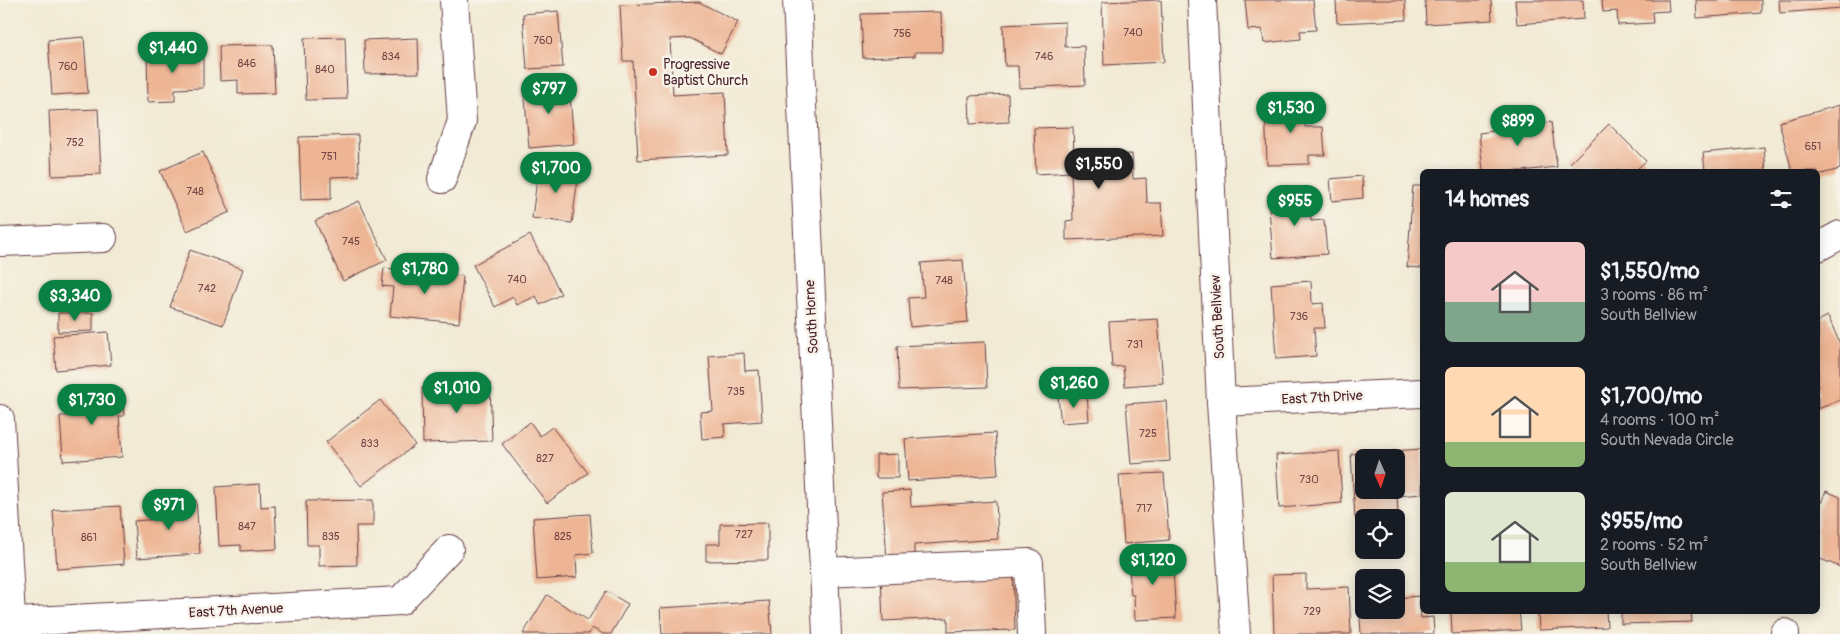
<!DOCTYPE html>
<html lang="en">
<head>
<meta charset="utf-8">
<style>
  :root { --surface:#171b24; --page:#20242c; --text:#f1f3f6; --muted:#9ea1a6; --accent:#0b8043 }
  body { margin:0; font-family:Pangolin,sans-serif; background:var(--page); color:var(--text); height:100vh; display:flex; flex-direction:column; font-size:19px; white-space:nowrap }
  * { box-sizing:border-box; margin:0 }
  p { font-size:16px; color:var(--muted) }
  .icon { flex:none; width:28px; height:28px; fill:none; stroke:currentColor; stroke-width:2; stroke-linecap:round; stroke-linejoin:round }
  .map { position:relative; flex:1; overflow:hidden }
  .details { position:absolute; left:1420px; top:169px; width:400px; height:445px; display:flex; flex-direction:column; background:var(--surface); border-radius:8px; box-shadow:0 2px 12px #0003 }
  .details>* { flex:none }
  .needle { width:32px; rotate:177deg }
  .controls { position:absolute; left:1355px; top:449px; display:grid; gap:10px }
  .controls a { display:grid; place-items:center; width:50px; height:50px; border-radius:8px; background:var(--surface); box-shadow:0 2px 12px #0003; font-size:25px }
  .price { position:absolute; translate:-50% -42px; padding:0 11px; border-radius:18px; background:var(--accent); color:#fff; font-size:16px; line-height:32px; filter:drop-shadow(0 1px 2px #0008) }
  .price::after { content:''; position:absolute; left:50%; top:30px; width:15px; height:11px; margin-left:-8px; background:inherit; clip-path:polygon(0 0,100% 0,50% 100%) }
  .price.on { background:#222; color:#fff }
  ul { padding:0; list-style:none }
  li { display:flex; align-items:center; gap:15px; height:125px; padding:0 25px }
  li span { display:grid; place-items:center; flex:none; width:140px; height:100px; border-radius:8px; color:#555 }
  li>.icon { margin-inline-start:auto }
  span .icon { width:60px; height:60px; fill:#fffc; stroke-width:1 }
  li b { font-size:21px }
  h2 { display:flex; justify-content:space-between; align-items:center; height:60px; padding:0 25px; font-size:21px }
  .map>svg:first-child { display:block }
  .building { fill:#eeb594; fill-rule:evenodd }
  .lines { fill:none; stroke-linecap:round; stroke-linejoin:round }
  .minor-casing { stroke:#633d44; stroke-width:30 }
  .minor { stroke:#fff; stroke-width:28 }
  .poi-dot { fill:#c8321e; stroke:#f7f3e8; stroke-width:2 }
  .labels { text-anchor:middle; stroke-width:5; stroke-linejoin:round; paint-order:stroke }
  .number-label { font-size:11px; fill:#734445 }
  .poi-label { font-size:14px; fill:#4a1f2b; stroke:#f7f3e8; text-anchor:start }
  .street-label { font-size:14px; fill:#4a1f2b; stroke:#f7f3e8 }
</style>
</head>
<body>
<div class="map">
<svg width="1840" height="634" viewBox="0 0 1840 634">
  <rect width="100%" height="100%" fill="#f7f3e8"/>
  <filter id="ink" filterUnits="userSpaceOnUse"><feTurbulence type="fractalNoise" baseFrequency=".02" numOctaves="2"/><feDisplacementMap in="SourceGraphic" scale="10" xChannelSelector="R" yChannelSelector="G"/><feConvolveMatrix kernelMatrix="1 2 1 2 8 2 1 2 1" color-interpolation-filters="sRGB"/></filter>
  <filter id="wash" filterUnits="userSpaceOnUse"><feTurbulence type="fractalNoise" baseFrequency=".0096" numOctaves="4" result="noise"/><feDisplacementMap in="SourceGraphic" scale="20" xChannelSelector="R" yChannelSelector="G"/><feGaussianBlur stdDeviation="1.12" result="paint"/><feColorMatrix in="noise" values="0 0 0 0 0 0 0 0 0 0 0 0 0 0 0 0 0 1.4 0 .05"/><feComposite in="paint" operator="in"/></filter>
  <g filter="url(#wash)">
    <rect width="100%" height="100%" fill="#f1ead4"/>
    <g id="blocks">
      <g class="building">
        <polygon points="1161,0 1164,62 1104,65 1102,2"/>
        <polygon points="1245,0 1313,0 1316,30 1300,31 1301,39 1264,43 1262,29 1248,30"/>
        <polygon points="1336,0 1405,0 1406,20 1337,23"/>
        <polygon points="1425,0 1491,0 1492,20 1426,24"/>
        <polygon points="1515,0 1583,0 1584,19 1517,24"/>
        <polygon points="1602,0 1668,0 1669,11 1652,12 1653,23 1618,25 1617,11 1603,12"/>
        <polygon points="1696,0 1761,0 1761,13 1697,18"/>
        <polygon points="1779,0 1840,0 1840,8 1780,13"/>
        <polygon points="699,2 738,22 721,54 690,38 670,39 673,95 725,92 728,155 638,160 633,61 623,61 620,5"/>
        <polygon points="558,11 563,67 527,69 523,14"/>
        <polygon points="941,12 942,52 915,52 915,56 863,58 861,14"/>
        <polygon points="1065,22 1065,47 1084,46 1085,85 1019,88 1018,66 1005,66 1003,25"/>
        <polygon points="84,37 88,93 52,95 48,40"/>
        <polygon points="345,37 347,99 306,100 304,38"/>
        <polygon points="418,38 419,73 365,74 364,40"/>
        <polygon points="273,45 275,93 238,94 238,80 220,81 219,46"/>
        <polygon points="203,52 203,88 175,89 175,101 148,102 147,53"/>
        <polygon points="569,83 574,144 529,148 524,87"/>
        <polygon points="1008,94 1009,122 970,124 969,96"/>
        <polygon points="1304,99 1305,127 1323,127 1325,155 1309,155 1309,164 1267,165 1265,100"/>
        <polygon points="1840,105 1840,169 1818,175 1818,171 1792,171 1779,122"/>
        <polygon points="98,109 101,174 52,176 49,111"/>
        <polygon points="1519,116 1520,126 1551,122 1557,167 1522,171 1483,171 1479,133 1502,130 1500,118"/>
        <polygon points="1609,124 1646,161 1638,168 1642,171 1578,171 1570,163"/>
        <polygon points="1073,127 1074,157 1132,154 1133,179 1146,178 1147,203 1161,203 1163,236 1066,240 1066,221 1073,220 1071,172 1036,174 1034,128"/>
        <polygon points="358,135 359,176 331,177 331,199 301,200 299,137"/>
        <polygon points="1764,147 1766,171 1705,171 1703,153"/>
        <polygon points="203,152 230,212 187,231 160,171"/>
        <polygon points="539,164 579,169 572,223 532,218"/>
        <polygon points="1362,176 1363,198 1332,201 1330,179"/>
        <polygon points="1413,186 1422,186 1422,268 1407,267"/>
        <polygon points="1308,192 1311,221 1324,220 1327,254 1273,258 1268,195"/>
        <polygon points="359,201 387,260 343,281 315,221"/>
        <polygon points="530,235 561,294 540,305 536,296 517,305 513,297 495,307 473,265"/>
        <polygon points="190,250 243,269 223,325 170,307"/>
        <polygon points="963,260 968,322 910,327 908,298 924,297 921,263"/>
        <polygon points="384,268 463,276 459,323 390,316 393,287 382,286"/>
        <polygon points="1311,281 1312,304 1323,303 1325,328 1314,328 1316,356 1276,359 1271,284"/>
        <polygon points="58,313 93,313 93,331 58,332"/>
        <polygon points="1828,316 1840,344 1840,400 1818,409 1818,321"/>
        <polygon points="1158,319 1163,383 1125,386 1123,366 1112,367 1109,322"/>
        <polygon points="108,332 111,365 56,370 53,336"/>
        <polygon points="985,342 987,387 899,390 897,346"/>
        <polygon points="744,353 745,371 759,370 762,421 724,424 725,437 702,439 700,412 713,411 709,356"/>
        <polygon points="490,383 492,441 423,443 422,388 464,388 464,384"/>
        <polygon points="122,390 124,416 119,416 122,457 63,461 60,416 68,416 66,394"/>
        <polygon points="1087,394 1089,421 1061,423 1058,397"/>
        <polygon points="380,400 415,445 361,486 326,442"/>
        <polygon points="1166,401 1170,461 1131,464 1126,404"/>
        <polygon points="530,422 540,436 552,427 588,473 547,503 502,444"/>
        <polygon points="995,433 998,475 908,481 905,439"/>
        <path d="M1422,449V494L1397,496L1398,515L1355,518L1351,454ZM1364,458H1396V490H1364Z"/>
        <polygon points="1339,451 1342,503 1279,508 1276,455"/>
        <polygon points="898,454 898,478 876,478 876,455"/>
        <polygon points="1164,473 1169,540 1124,544 1119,475"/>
        <polygon points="260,484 261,507 275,506 277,549 241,551 241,545 219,546 216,487"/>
        <polygon points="910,490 911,507 996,501 998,539 914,545 914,558 887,559 882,492"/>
        <polygon points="1826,491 1840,497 1840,567 1818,558 1818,510"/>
        <polygon points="196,500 200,554 137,558 134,521 158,519 157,503"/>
        <polygon points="373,500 373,526 356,526 357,565 319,566 319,545 307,545 306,501"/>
        <polygon points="120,506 124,564 57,569 53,510"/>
        <polygon points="590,514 593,553 576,555 577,577 537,580 533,518"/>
        <polygon points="768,523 768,560 706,561 706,544 720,544 720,524"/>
        <polygon points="1172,553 1176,618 1135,620 1134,595 1131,595 1128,557"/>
        <polygon points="1013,570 1015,630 948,632 948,618 883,621 881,575"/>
        <polygon points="1306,574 1306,589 1349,587 1351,634 1274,634 1272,575"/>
        <polygon points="606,591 628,604 611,634 603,634 592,628 589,634 523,634 547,595 588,620"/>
        <polygon points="1419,596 1421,618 1433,617 1434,634 1361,634 1359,601 1364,601 1364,610 1396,610 1396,598"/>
        <polygon points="769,601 772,634 662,634 660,608"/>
        <polygon points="1451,611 1519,611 1521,630 1452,634"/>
        <polygon points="1538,611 1606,611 1607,627 1539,630"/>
        <polygon points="1621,611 1691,611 1692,622 1621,624"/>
      </g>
    </g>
  </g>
  <g filter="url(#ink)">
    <use href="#blocks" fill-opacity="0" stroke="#633d44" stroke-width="1"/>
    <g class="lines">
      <defs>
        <g id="minor">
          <polyline points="797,0 827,634"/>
          <polyline points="1202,0 1221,402 1236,634"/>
          <polyline points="442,179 462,121 454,0"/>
          <polyline points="0,242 103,238"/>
          <polyline points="1818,247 1840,235"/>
          <polyline points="1221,402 1422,393"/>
          <polyline points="0,419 12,634"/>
          <polyline points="824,572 1029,563 1032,634"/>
          <polyline points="0,623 400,601 449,549"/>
          <polyline points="1785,633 1785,634"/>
        </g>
      </defs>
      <use href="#minor" class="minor-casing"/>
      <use href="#minor" class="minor"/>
    </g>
  </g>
  <circle class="poi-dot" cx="653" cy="72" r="5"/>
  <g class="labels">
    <g class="number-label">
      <text x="1133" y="36">740</text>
      <text x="902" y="37">756</text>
      <text x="543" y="44">760</text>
      <text x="391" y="60">834</text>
      <text x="1044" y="60">746</text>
      <text x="247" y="67">846</text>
      <text x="68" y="70">760</text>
      <text x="325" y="73">840</text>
      <text x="75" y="146">752</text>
      <text x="1813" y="150">651</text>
      <text x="329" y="160">751</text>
      <text x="195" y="195">748</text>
      <text x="351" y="245">745</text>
      <text x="517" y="283">740</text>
      <text x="944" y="284">748</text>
      <text x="207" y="292">742</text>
      <text x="1299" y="320">736</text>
      <text x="1135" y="348">731</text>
      <text x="736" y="395">735</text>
      <text x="1148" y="437">725</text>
      <text x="370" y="447">833</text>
      <text x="545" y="462">827</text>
      <text x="1309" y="483">730</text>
      <text x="1144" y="512">717</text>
      <text x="247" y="530">847</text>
      <text x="744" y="538">727</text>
      <text x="331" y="540">835</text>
      <text x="563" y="540">825</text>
      <text x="89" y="541">861</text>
      <text x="1312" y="615">729</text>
    </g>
    <g class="poi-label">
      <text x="663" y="69">Progressive<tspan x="663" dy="16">Baptist Church</tspan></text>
    </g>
    <g class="street-label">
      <text transform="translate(811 317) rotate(-93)" y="5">South Horne</text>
      <text transform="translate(1217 317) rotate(-93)" y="5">South Bellview</text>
      <text transform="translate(1322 397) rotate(-3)" y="5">East 7th Drive</text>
      <text transform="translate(236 610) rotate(-3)" y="5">East 7th Avenue</text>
    </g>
  </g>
</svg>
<div class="controls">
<a><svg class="needle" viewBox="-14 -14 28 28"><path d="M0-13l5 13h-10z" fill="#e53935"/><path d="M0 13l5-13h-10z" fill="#9ea1a6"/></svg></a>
<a><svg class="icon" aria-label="locate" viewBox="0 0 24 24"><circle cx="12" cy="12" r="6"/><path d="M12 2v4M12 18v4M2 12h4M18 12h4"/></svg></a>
<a><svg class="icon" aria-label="layers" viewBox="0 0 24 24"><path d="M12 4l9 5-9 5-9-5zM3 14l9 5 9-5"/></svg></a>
</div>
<b class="price" style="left:173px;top:74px">$1,440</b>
<b class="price" style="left:549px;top:115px">$797</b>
<b class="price" style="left:1291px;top:134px">$1,530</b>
<b class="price" style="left:1518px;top:147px">$899</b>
<b class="price on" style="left:1099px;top:190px">$1,550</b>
<b class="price" style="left:556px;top:194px">$1,700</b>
<b class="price" style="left:1295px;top:227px">$955</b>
<b class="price" style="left:425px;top:295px">$1,780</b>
<b class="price" style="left:75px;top:322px">$3,340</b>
<b class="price" style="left:1074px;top:409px">$1,260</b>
<b class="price" style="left:457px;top:414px">$1,010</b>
<b class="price" style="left:92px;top:426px">$1,730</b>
<b class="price" style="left:169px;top:531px">$971</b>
<b class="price" style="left:1153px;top:586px">$1,120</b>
<section class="details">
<h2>14 homes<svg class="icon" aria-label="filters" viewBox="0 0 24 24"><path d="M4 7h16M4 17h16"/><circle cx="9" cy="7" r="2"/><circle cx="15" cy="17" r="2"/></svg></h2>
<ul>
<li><span style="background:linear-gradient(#f6c9c9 60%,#7fa58c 0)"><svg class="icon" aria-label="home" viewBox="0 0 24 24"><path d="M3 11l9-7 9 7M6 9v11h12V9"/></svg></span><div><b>$1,550/mo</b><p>3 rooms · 86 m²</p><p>South Bellview</p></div></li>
<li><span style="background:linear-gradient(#ffd9b3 75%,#8fb573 0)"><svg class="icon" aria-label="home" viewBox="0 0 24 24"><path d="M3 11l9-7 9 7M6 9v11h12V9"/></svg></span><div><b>$1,700/mo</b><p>4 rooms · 100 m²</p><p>South Nevada Circle</p></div></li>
<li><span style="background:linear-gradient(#dfe7d0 70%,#8fb573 0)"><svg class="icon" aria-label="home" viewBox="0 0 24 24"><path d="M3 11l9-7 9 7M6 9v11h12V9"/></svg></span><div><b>$955/mo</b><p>2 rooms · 52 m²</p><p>South Bellview</p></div></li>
</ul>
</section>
</div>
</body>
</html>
